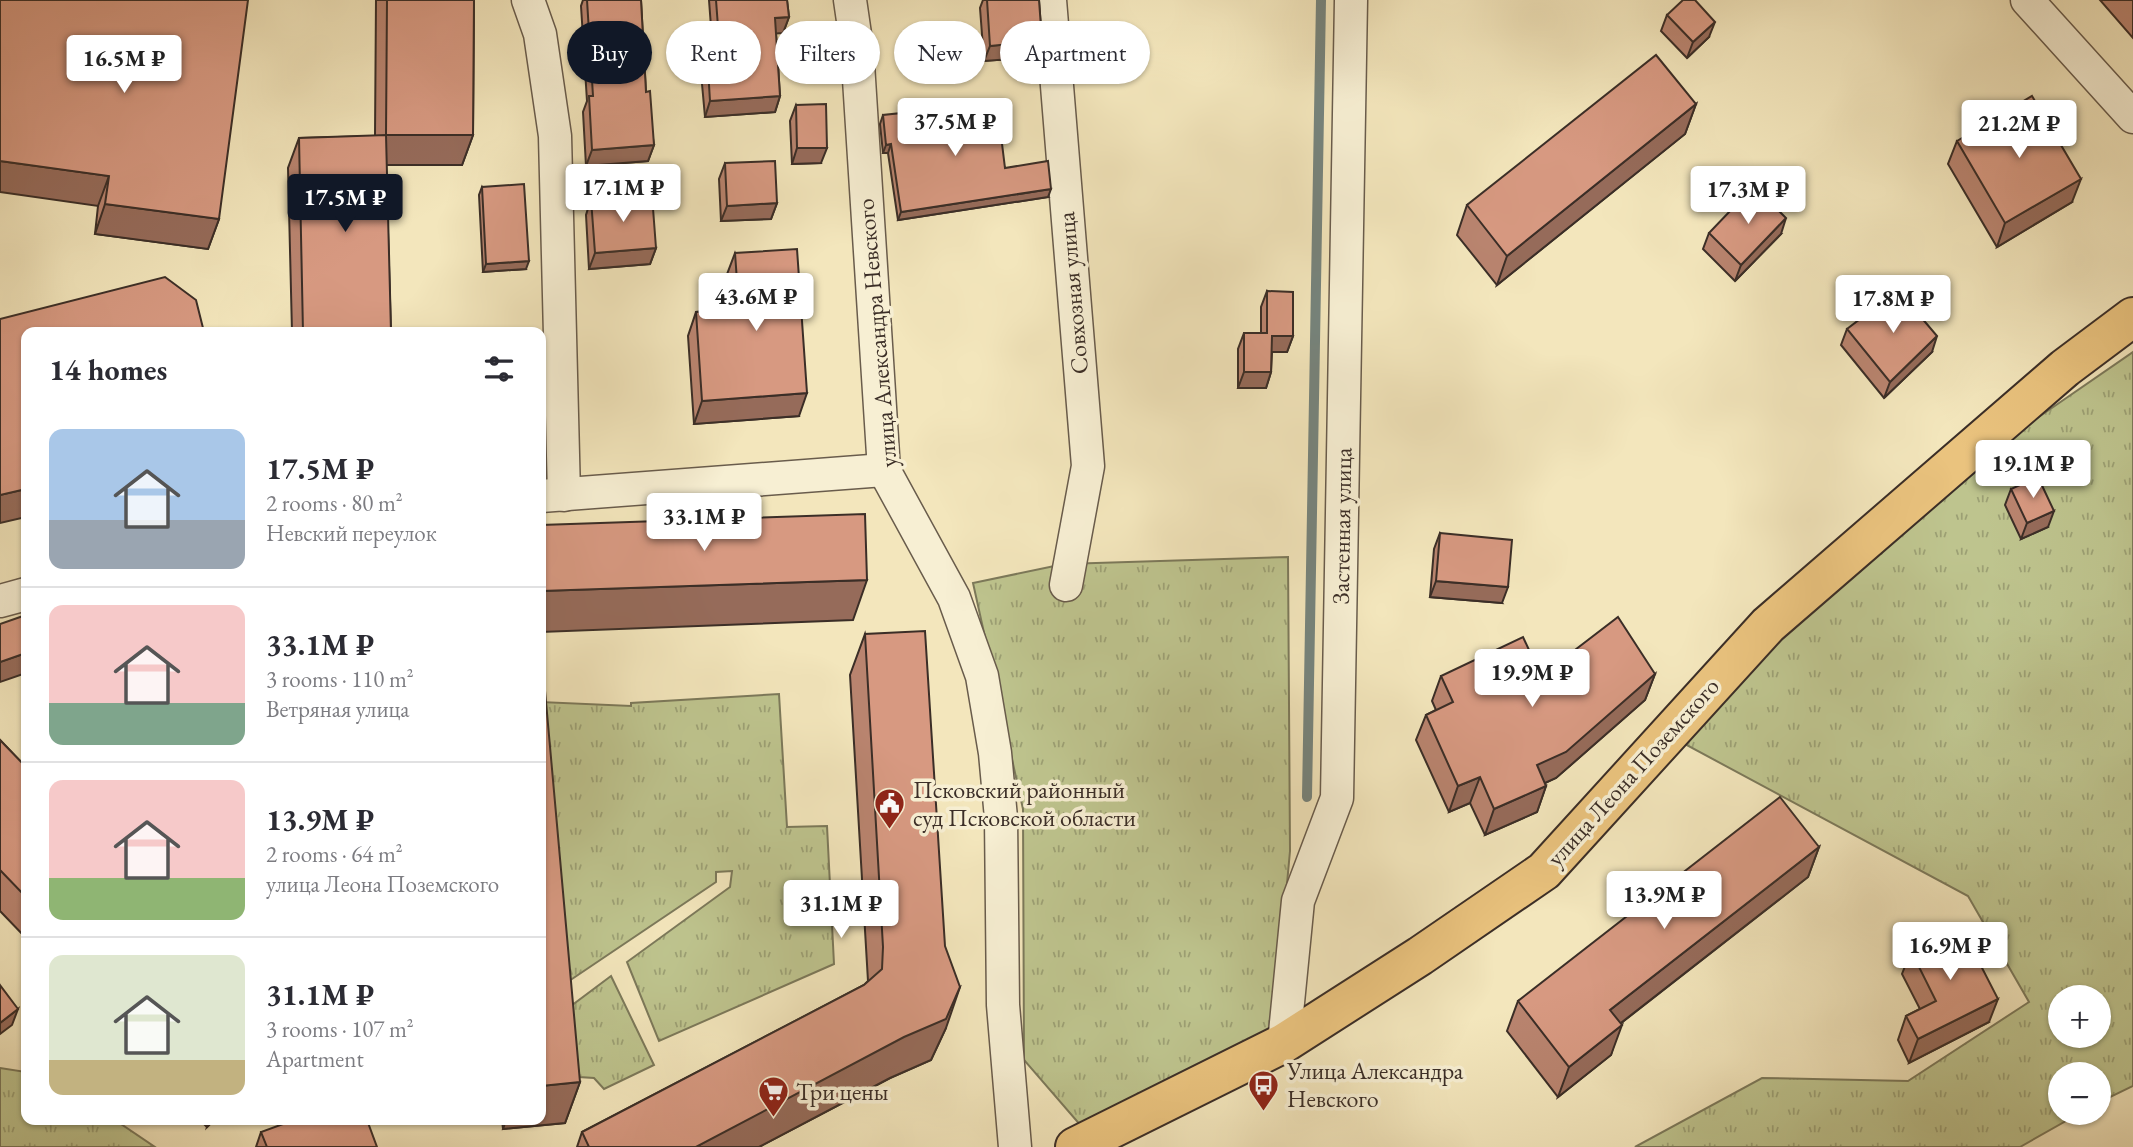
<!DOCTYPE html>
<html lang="en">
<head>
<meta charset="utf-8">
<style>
  :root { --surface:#fff; --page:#f2f2f3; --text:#2b2b33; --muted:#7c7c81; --line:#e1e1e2; --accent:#111827 }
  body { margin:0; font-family:"EB Garamond",serif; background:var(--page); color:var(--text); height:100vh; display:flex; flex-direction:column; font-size:26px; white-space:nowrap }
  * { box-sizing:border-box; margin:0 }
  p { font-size:23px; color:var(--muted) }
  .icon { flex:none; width:38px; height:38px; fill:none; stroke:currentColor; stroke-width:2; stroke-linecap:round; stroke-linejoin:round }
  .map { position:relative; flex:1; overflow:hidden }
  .details { position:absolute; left:21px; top:327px; width:525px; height:798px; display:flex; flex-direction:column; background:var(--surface); border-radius:14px; box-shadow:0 2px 5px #0004 }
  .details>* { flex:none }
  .top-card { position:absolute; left:567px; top:21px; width:665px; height:63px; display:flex; gap:14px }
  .buttons { position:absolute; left:2048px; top:985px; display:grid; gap:14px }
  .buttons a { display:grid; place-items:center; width:63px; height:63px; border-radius:50%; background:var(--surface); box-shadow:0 2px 5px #0004; font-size:35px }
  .price { position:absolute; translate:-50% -60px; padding:0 16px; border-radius:7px; background:#fff; color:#222; font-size:23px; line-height:46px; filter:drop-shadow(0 2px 4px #0008) }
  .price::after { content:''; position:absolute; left:50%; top:42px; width:21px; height:16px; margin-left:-10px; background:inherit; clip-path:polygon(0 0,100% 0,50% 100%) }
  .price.current { background:var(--accent); color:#fff }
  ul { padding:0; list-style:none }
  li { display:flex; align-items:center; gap:21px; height:175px; padding:0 28px }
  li+li { border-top:2px solid var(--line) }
  li span { display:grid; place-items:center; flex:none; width:196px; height:140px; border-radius:14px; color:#555 }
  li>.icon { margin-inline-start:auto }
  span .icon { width:84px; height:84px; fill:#fffc; stroke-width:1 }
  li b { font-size:30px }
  h2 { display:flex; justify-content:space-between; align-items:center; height:84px; padding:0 28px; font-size:30px }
  .pill { padding:0 24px; border-radius:32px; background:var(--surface); box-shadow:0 2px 5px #0004; font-size:24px; line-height:63px }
  .pill.current { background:var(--accent); color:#fff }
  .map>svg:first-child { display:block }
  .grass { fill:url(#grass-tufts); stroke:#7c795a; stroke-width:2; fill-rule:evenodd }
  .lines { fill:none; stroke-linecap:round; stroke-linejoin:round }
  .stream { stroke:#76847d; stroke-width:10 }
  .street-casing { stroke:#695c4c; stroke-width:35 }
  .primary-casing { stroke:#3b2e27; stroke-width:42 }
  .street { stroke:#f7efd3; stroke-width:32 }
  .primary { stroke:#eac37e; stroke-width:38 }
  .wall { fill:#b9846f; stroke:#3b2e27; stroke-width:2 }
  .shaded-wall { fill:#966b5a; stroke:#3b2e27; stroke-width:2 }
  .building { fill:#d79981; stroke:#3b2e27; stroke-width:2 }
  .labels { text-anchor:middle; stroke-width:7; stroke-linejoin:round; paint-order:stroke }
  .street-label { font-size:24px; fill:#3b2e27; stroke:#f7efd3 }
  .poi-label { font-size:24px; fill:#3b2e27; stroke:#f7efd3; text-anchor:start }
</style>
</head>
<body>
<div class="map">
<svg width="2133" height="1147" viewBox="0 0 2133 1147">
  <defs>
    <pattern id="grass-tufts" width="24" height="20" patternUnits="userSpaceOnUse" patternTransform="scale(1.75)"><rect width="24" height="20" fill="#bec48e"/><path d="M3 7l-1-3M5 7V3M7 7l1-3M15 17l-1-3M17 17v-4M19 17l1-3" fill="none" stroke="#9ca074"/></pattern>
  </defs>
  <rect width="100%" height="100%" fill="#f3e6bc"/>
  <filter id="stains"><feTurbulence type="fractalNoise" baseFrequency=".00286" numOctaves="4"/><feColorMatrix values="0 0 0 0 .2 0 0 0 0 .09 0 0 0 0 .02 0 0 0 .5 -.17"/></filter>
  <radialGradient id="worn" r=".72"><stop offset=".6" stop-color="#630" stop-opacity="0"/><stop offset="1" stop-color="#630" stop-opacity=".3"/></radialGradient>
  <g class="grass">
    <path d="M2133,352V1086L2098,1103V1074H2060V1113H2080L2020,1147H1635L1762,1078L1908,1081L2029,1002L1968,896L1681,742L1792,624L1988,452ZM2060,998H2098V1036H2060Z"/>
    <polygon points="1288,557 1290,851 1273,1036 1082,1127 1024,1060 1023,809 973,583 1064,564"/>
    <polygon points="779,694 787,827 827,826 834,964 659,1041 627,962 730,887 732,871 716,872 716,882 566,983 541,702 631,706 631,703"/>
    <polygon points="611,976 654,1065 604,1089 594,1078 579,1077 571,1006"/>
    <polygon points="0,1068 26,1072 26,1120 115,1120 155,1147 0,1147"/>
  </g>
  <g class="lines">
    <polyline class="stream" points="1307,797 1321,0"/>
    <defs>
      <g id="street">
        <polyline points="528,0 540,34 555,136 564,495"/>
        <polyline points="850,0 857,48 884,470 954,598 982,676 995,753 1001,818 1003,1005 1015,1147"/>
        <polyline points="1050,0 1088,466 1066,585"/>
        <polyline points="2027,0 2133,117"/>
        <polyline points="541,496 884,470"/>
        <polyline points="0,601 26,594"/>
        <polyline points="1284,1043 1298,901 1337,798 1351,0"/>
      </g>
      <polyline id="primary" points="1075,1147 1284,1043 1420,956 1544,871 1768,625 2065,368 2133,317"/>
    </defs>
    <use href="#street" class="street-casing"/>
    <use href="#primary" class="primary-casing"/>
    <use href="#street" class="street"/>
    <use href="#primary" class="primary"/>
  </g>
  <g class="wall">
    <polygon points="0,0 219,219 208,249 95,234 98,206"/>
    <polygon points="376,0 474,0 473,135 462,165 386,165 391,332 292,332 288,168 299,138 375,136"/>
    <polygon points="583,0 641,0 646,92 654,145 648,161 586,166 583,112 587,101 581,6"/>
    <polygon points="709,0 787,0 789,17 783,33 776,33 780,96 775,112 705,117 702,84 708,68 714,67"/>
    <polygon points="983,0 1039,0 1042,41 1036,57 984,61 980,8"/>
    <polygon points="2100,0 2133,0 2133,38"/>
    <polygon points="1667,15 1709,37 1687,58 1661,31"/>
    <polygon points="1696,104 1685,134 1497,285 1457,235 1467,205"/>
    <polygon points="796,105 821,163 792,164 790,121"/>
    <polygon points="883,115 1005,168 1048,197 898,220 888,153 883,153 880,124"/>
    <polygon points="1957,141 2072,202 1997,247 1948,164"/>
    <polygon points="725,163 777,203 771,219 721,221 719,179"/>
    <polygon points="482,187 526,269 483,272 479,195"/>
    <polygon points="591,199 656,248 650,264 589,269 586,215"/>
    <polygon points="1709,233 1781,234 1735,281 1703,249"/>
    <polygon points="735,253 799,416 694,424 688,336 696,312 729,310 726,277"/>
    <polygon points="1267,291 1293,336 1287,352 1272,352 1271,372 1266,388 1238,388 1238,349 1244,333 1261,333 1261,307"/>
    <polygon points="1847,329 1932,352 1884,398 1841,345"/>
    <polygon points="2011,489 2048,527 2021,539 2005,505"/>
    <polygon points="1440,533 1502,603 1430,597 1434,549"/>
    <polygon points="865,634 946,1028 931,1060 890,1078 759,1147 577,1147 582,1132 864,985 868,981 850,675"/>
    <polygon points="1655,674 1645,700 1556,778 1545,783 1546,786 1537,812 1485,835 1470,803 1449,812 1416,740 1426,715 1436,710 1432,701 1441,676 1541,676"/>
    <polygon points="0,740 26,767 26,938 0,911"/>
    <polygon points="1819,847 1808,877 1620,1024 1611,1055 1558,1097 1507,1031 1518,1001"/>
    <polygon points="1911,951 1989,1022 1909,1063 1898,1040 1906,1016 1920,1009 1902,974"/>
    <polygon points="580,1082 565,1123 503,1129 502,1120 541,1120"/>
    <polygon points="200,1120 214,1120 207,1127"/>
    <polygon points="261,1132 377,1147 256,1147"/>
  </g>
  <g class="shaded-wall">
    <polygon points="789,17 783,33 769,34 775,18"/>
    <polygon points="1715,22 1709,37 1687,58 1693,42"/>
    <polygon points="1042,41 1036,57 984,61 990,46"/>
    <polygon points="780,96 775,112 705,117 710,101"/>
    <polygon points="1696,104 1685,134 1497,285 1507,256"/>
    <polygon points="386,135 473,135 462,165 375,165"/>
    <polygon points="891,144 888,153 883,153 886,145"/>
    <polygon points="654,145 648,161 586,166 592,150"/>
    <polygon points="797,148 827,148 821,163 792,164"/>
    <polygon points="0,161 109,176 98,206 0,192"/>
    <polygon points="2081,179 2072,202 1997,247 2005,223"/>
    <polygon points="1051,189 1048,197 898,220 901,212"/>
    <polygon points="777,203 771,219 721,221 727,206"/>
    <polygon points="105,204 219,219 208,249 95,234"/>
    <polygon points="1786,218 1781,234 1735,281 1741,265"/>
    <polygon points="656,248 650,264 589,269 595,253"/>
    <polygon points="529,261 526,269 483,272 486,264"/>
    <polygon points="1272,336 1293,336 1287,352 1266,352"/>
    <polygon points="1937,336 1932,352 1884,398 1890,382"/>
    <polygon points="1244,372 1271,372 1266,388 1238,388"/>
    <polygon points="807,393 799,416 694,424 702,401"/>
    <polygon points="26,489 26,517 0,523 0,495"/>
    <polygon points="2054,511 2048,527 2021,539 2027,523"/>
    <polygon points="867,580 853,620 541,632 541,591"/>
    <polygon points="1436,581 1508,587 1502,603 1430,597"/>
    <polygon points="26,653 26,673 0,682 0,662"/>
    <polygon points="1655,674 1645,700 1556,778 1527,791 1537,765"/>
    <polygon points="1480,777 1470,803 1449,812 1458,786"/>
    <polygon points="1546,786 1537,812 1485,835 1494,809"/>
    <polygon points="1819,847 1808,877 1599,1040 1610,1010"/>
    <polygon points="960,987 946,1028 931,1060 890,1078 759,1147 696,1147"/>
    <polygon points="1998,999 1989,1022 1909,1063 1918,1039"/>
    <polygon points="18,1009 12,1025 0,1034 0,1023"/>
    <polygon points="1622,1025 1611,1055 1558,1097 1569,1067"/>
    <polygon points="580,1082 565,1123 503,1129 506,1120 541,1120 541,1086"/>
    <polygon points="209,1120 214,1120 207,1127"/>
  </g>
  <g class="building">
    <polygon points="0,0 248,0 219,219 105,204 109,176 0,161"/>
    <polygon points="387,0 474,0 473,135 386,135"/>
    <polygon points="587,0 641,0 646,92 650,91 654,145 592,150 589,96 593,96"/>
    <polygon points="716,0 787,0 789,17 775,18 780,96 710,101 708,68 721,67"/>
    <polygon points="987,0 1039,0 1042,41 990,46"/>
    <polygon points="1683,0 1695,0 1715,22 1693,42 1667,15"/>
    <polygon points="1656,55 1696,104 1507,256 1467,205"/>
    <polygon points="2032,96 2081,179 2005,223 1957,141"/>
    <polygon points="997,103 1005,168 1048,161 1051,189 901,212 891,144 886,145 883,115"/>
    <polygon points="826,104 827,148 797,148 796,105"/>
    <polygon points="386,135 391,332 303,332 299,138"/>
    <polygon points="775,161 777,203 727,206 725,163"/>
    <polygon points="524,184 529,261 486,264 482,187"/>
    <polygon points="1754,186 1786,218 1741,265 1709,233"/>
    <polygon points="652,195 656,248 595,253 591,199"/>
    <polygon points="797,249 807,393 702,401 696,312 739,309 735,253"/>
    <polygon points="165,277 196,300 204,332 26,332 26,489 0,495 0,319"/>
    <polygon points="1898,290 1937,336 1890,382 1847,329"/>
    <polygon points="1267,291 1293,292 1293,336 1272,336 1271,372 1244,372 1244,333 1267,333"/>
    <polygon points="2038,477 2054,511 2027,523 2011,489"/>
    <polygon points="865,514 867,580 541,591 541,525"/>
    <polygon points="1440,533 1512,540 1508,587 1436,581"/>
    <polygon points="26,615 26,653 0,662 0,624"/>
    <polygon points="1618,617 1655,674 1566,752 1537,765 1546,786 1494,809 1480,777 1458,786 1426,715 1453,702 1441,676 1523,637 1541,676"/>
    <polygon points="925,631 945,946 960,987 946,1019 904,1037 696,1147 589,1147 582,1132 864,985 882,969 883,947 865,634"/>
    <polygon points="541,646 580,1082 541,1086"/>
    <polygon points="0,740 26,767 26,897 0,870"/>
    <polygon points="1780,797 1819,847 1610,1010 1622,1025 1569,1067 1518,1001"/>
    <polygon points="1960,925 1998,999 1918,1039 1906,1016 1936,1001 1911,951"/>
    <polygon points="0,985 18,1009 0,1023"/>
    <polygon points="294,1120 367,1120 377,1147 267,1147 261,1132"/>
  </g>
  <defs>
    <symbol id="civic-pin" viewBox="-11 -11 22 30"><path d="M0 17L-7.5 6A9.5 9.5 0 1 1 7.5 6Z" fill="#8f2418" stroke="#f7efd3"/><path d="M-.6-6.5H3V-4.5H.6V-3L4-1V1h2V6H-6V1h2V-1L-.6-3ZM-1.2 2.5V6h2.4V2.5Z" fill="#fff"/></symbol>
    <symbol id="bus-pin" viewBox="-11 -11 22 30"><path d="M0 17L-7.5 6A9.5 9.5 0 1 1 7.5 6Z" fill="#8f2418" stroke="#f7efd3"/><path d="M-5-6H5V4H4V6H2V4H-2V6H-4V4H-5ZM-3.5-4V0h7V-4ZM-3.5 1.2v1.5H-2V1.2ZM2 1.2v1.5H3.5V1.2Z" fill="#fff"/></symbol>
    <symbol id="supermarket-pin" viewBox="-11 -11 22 30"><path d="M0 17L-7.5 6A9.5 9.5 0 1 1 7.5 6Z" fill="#8f2418" stroke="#f7efd3"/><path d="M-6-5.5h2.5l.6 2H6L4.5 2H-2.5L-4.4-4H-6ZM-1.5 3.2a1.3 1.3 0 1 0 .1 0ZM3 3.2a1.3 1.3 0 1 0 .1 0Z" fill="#fff"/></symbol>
  </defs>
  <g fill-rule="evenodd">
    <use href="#civic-pin" x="872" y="786" width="35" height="47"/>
    <use href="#bus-pin" x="1246" y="1068" width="35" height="47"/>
    <use href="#supermarket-pin" x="756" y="1074" width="35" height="47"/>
  </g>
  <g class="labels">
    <g class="street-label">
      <text transform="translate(1073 293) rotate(-95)" y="8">Совхозная улица</text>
      <text transform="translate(877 333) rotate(-95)" y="8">улица Александра Невского</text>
      <text transform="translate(1342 526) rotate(-89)" y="8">Застенная улица</text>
      <text transform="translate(1633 772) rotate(-48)" y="8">улица Леона Поземского</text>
    </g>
    <g class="poi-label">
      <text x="913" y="798">Псковский районный<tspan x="913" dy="28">суд Псковской области</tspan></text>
      <text x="1287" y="1079">Улица Александра<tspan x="1287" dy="28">Невского</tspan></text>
      <text x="796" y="1100">Три цены</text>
    </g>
  </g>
  <rect width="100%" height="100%" filter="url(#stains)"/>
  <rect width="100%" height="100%" fill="url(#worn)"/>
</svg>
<div class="buttons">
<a>+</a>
<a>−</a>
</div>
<b class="price" style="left:124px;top:95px">16.5M ₽</b>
<b class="price" style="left:955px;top:158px">37.5M ₽</b>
<b class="price" style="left:2019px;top:160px">21.2M ₽</b>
<b class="price" style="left:623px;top:224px">17.1M ₽</b>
<b class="price" style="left:1748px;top:226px">17.3M ₽</b>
<b class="price current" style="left:345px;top:234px">17.5M ₽</b>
<b class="price" style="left:756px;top:333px">43.6M ₽</b>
<b class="price" style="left:1893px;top:335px">17.8M ₽</b>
<b class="price" style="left:2033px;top:500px">19.1M ₽</b>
<b class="price" style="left:704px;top:553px">33.1M ₽</b>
<b class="price" style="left:1532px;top:709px">19.9M ₽</b>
<b class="price" style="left:1664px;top:931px">13.9M ₽</b>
<b class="price" style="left:841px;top:940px">31.1M ₽</b>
<b class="price" style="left:1950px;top:982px">16.9M ₽</b>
<div class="top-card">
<a class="pill current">Buy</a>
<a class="pill">Rent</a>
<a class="pill">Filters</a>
<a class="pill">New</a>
<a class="pill">Apartment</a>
</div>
<section class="details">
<h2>14 homes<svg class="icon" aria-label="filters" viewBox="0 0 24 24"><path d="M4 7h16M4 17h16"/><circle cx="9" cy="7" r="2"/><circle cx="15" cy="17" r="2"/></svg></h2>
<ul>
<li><span style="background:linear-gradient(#a9c7e8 65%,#9aa5b1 0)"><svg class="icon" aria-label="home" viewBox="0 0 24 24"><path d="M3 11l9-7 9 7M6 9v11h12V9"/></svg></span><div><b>17.5M ₽</b><p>2 rooms · 80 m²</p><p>Невский переулок</p></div></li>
<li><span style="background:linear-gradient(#f6c9c9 70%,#7fa58c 0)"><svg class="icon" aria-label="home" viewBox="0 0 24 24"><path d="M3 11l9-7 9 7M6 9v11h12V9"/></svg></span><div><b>33.1M ₽</b><p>3 rooms · 110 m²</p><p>Ветряная улица</p></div></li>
<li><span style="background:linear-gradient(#f6c9c9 70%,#8fb573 0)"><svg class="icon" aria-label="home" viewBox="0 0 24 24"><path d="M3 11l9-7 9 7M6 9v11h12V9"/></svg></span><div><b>13.9M ₽</b><p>2 rooms · 64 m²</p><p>улица Леона Поземского</p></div></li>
<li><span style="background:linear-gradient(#dfe7d0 75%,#c2b280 0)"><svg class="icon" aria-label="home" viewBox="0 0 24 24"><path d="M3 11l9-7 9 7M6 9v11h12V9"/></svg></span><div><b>31.1M ₽</b><p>3 rooms · 107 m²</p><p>Apartment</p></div></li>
</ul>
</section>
</div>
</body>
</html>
